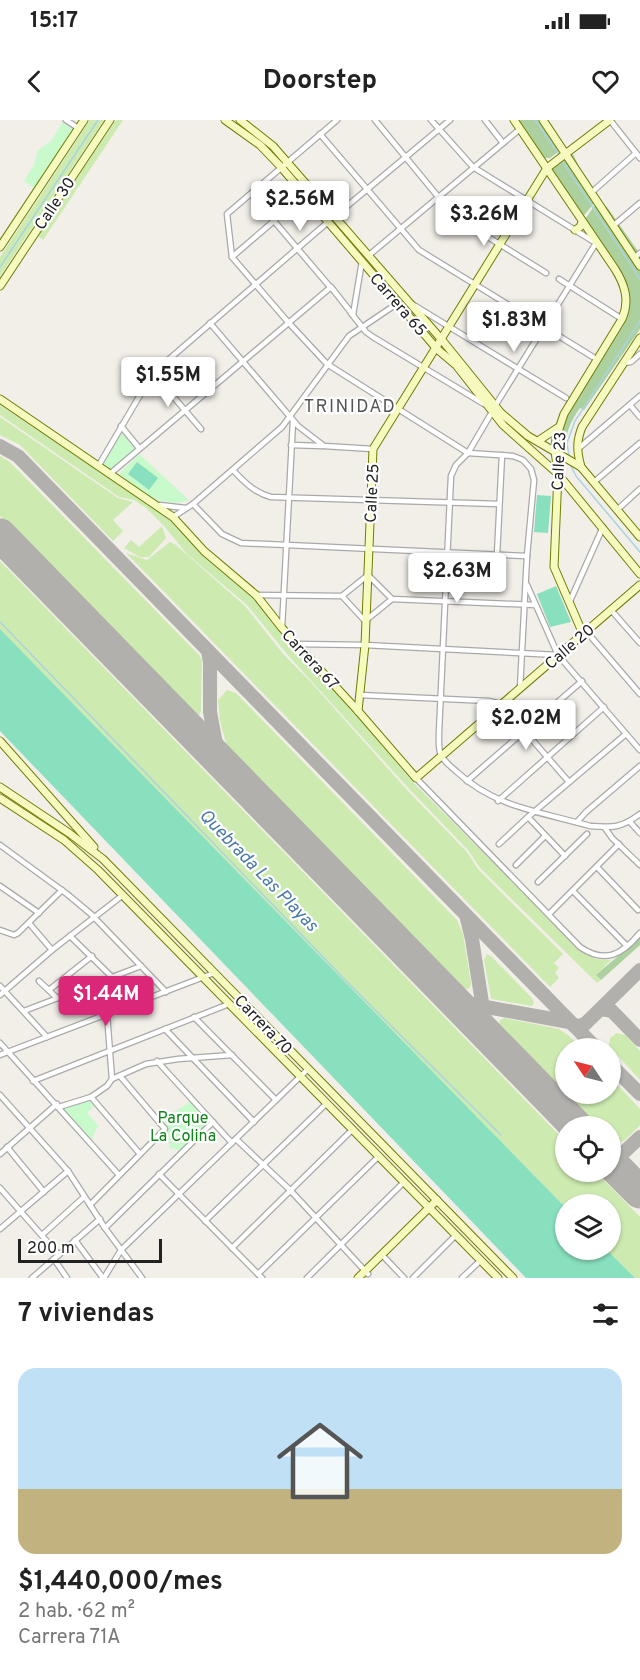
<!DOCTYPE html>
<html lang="es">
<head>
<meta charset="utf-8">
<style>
  :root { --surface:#fff; --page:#f2f2f2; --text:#222; --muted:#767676; --line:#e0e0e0; --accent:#db2777 }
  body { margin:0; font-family:Overpass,sans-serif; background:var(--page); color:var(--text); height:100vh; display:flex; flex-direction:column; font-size:22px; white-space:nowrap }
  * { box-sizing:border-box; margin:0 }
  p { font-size:20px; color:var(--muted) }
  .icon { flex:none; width:33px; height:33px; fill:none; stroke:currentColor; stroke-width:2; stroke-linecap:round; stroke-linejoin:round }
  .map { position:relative; height:1158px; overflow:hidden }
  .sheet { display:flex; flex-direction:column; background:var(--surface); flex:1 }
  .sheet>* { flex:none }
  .needle { width:39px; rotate:305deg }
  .fabs { position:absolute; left:555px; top:918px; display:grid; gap:12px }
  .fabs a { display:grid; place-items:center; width:66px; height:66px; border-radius:50%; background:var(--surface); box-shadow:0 2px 4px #0004; font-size:30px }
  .scale { position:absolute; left:18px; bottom:15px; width:144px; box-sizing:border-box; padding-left:6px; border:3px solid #222; border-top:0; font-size:16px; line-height:21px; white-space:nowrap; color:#222; -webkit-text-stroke:4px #fff; paint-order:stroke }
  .price { position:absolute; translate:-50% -51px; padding:0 14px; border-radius:6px; background:#fff; color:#222; font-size:20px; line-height:39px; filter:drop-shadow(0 2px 3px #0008) }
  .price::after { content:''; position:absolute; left:50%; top:36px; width:18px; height:14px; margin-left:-9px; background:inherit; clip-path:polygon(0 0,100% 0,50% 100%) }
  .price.active { background:var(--accent); color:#fff }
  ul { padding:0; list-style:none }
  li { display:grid; align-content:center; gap:12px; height:318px; padding:0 18px }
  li+li { border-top:2px solid var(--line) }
  li span { display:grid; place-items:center; height:186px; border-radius:18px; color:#555 }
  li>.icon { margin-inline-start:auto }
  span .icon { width:108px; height:108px; fill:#fffc; stroke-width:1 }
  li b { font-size:26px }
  h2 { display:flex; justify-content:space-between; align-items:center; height:72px; padding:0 18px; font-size:26px }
  .status { display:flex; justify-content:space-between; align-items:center; height:42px; padding:0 30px; background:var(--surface); direction:ltr }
  .status svg { height:16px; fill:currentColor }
  header { display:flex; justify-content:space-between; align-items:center; height:78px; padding:0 18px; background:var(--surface); font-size:27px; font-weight:700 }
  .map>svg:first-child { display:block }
  .grass { fill:#cdebb0 }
  .forest { fill:#add19e }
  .park { fill:#c8facc }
  .pitch { fill:#88e0be }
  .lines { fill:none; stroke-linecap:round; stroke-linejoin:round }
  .stream { stroke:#aad3df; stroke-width:1.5 }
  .taxiway { stroke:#b1b0ac; stroke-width:14 }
  .runway { stroke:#b1b0ac; stroke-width:33 }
  .street-casing { stroke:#a9a9a9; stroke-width:7 }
  .secondary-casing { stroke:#707d05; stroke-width:9 }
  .street { stroke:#fff; stroke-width:4.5 }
  .secondary { stroke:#f7fabf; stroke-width:7 }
  .labels { text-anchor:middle; stroke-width:4.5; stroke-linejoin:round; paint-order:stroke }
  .street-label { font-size:16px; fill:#222; stroke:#fff }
  .park-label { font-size:16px; fill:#0c8416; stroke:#fff }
  .neighbourhood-label { font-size:18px; letter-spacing:1.5px; fill:#555; stroke:#fff }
  .water-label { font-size:18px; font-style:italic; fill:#4a7aab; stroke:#fff }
</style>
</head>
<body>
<div class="status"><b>15:17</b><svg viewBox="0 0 49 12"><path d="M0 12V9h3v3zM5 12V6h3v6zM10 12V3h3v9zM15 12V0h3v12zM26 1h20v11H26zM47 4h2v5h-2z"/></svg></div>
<header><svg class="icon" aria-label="back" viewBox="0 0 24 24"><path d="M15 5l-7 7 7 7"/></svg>Doorstep<svg class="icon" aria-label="heart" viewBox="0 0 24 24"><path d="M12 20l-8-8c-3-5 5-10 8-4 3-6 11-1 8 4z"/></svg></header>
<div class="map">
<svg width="640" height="1158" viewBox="0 0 640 1158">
  <rect width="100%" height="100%" fill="#f2efe9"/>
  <g class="grass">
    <polygon points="90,0 104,0 0,156 0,137"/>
    <polygon points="116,0 123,0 43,120 38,116"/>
    <polygon points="0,285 166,396 209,441 246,470 288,520 364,602 409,658 581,831 596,839 611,840 596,855 601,860 597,863 480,748 468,730 411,671 286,533 247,485 187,434 164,406 146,388 134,380 119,377 0,295"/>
    <polygon points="0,297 118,378 133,382 113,400 123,411 113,421 20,325 0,315"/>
    <polygon points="0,336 10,342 199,535 202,540 201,591 199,595 194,594 0,396"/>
    <polygon points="162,406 166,418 149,437 140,437 124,428 131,420 139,427"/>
    <polygon points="170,422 176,425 245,486 284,535 309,560 408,671 467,732 478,749 563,834 554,843 559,848 555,853 559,858 550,867 126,433 147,440"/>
    <polygon points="0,441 565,1021 566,1052 596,1052 640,1097 640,1158 635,1158 607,1130 610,1130 610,1084 566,1084 565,1087 0,509"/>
    <polygon points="227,570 236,573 457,800 463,814 471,863 470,868 466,869 459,865 227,627 220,601 218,580"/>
    <polygon points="487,834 491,836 532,878 534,883 532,886 491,879 484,840"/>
    <polygon points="504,898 559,909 568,915 582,928 566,928 566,973 499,905 500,900"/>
    <polygon points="617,913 625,915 640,931 640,960 609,926 610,918"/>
    <polygon points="611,958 640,989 640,1005 625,1020 620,1022 611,1019 610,1006 598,1006 566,974 610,974"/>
  </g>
  <g class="forest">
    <polygon points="517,0 539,0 560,27 558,32 550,38 545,38"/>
    <polygon points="572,32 596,81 581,99 550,49"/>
    <path d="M595,85L607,87L640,134V209L584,290L580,288C570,302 565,314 565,332L556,329L565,296L623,206L629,183V172H626L583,102Z"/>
    <polygon points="640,817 640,825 601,860 596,855"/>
  </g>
  <g class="park">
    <polygon points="63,2 73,9 35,68 24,61 34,45 38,30 51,21"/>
    <polygon points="121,313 130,319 137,328 112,350 101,343"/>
    <path d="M139,334L189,380C161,390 139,370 119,354Z"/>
    <polygon points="88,979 94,986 87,993 99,1006 96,1009 91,1022 62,989"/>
    <polygon points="191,981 202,991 209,1006 186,1029 180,1031 174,1028 170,1029 165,998"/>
  </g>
  <g class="pitch">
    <polygon points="137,342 158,358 149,370 128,354"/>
    <polygon points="537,375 551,376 548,413 534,412"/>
    <polygon points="556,466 571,502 550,507 537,474"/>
    <polygon points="0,509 565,1087 566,1130 607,1130 635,1158 526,1158 0,611"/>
  </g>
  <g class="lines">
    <g class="stream">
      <polyline points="535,0 559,35"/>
      <polyline points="561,39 640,159"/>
      <polyline points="0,147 98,0"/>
      <polyline points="569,336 567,323 575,301 640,201"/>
      <polyline points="570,344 576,356 640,432"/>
      <polyline points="0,502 351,866 501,1015"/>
    </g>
    <g class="taxiway">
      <polyline points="0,326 18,336 596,928"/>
      <polyline points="208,531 210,542 210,592 219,640"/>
      <polyline points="467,799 472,819 486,908 490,918"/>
      <polyline points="450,877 459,882 569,902"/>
      <polyline points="601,889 612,891 640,920"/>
      <polyline points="573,905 579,906 585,904 640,850"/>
      <polyline points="610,944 640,974"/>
      <polyline points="610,1038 621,1035 640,1017"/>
      <polyline points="621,1053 618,1046 621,1035"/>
      <polyline points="624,1056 640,1059"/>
    </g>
    <g class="runway">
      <polyline points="0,415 576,1006"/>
      <polyline points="610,1042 640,1072"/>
    </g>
    <defs>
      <g id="street">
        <polyline points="66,0 78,8"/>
        <polyline points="337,0 227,94 232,137 288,202 327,244 468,333 513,336 523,340 531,349 534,360 527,436 520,568"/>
        <polyline points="375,0 454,96 546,153"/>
        <polyline points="431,0 473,47 596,123 495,286"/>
        <polyline points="485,0 503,23"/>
        <polyline points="610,0 640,38"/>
        <polyline points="320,14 419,130 593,237"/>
        <polyline points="592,72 636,33"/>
        <polyline points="251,74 331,168"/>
        <polyline points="334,97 450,0"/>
        <polyline points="614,105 640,83"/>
        <polyline points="368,136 520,9"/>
        <polyline points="232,137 275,100"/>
        <polyline points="635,137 640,133"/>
        <polyline points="559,159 622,199"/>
        <polyline points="412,184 566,278"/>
        <polyline points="351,193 366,212 373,217 484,284"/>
        <polyline points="210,203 298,306 324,326 373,329"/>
        <polyline points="624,243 631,242 640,234"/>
        <polyline points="153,253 201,309"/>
        <polyline points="630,285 640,297"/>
        <path d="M492,292L468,333L456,345L451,356L439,612C439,619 438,629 441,635C444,642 452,647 457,652C496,688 542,692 590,706C613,708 621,708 640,694"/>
        <polyline points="121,306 139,328"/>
        <polyline points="291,325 322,326"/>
        <polyline points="579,328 640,276"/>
        <polyline points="99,345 153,253 328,102"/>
        <path d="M233,350C244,362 255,373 271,377L499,384"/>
        <polyline points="111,353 331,167 353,195 362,141"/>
        <polyline points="594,362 640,323"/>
        <polyline points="193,384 222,414 241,423 527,436"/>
        <polyline points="159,385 186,388"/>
        <polyline points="617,390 640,369"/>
        <polyline points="173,397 193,384 282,307 349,216 398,183"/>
        <polyline points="497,435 502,335"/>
        <polyline points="527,465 558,535 640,630"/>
        <polyline points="256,475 342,476 368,455 392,479 535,485"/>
        <polyline points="342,476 365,501 392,479"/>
        <polyline points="570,481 603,407"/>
        <polyline points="611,490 640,523"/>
        <polyline points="282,508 293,301"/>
        <polyline points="586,511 640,574"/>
        <polyline points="297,524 365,525 558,535"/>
        <polyline points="360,575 489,581 501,584 569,662"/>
        <path d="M416,658L580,827C605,844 622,835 640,813"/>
        <polyline points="467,661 582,561"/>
        <polyline points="498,681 604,587"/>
        <polyline points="528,697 565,736"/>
        <polyline points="577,702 586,692 640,646"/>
        <polyline points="630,702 640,713"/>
        <polyline points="605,708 612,718 640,745"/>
        <polyline points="499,724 528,697 626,614"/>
        <polyline points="0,725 67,774 91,794 166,872"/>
        <polyline points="516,745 545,716"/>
        <polyline points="597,747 638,790"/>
        <polyline points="538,762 587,714"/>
        <polyline points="0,766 39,793"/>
        <polyline points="573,771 627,826"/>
        <polyline points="549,794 619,724"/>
        <polyline points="29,803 52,830"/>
        <polyline points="0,810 14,815 18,813 62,770"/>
        <polyline points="70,816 113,858"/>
        <polyline points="39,861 57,878"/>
        <polyline points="0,866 47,917"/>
        <polyline points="49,870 92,836"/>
        <polyline points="0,875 52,830 123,775"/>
        <polyline points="24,891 141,846"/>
        <polyline points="107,894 112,959"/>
        <polyline points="194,897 276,980"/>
        <polyline points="165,909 254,1002"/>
        <polyline points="0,923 119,1055"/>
        <polyline points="0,935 214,853"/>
        <polyline points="157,941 232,1023"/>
        <polyline points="33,961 229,884"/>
        <polyline points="0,975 68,1051 105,1108 142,1158"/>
        <polyline points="91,977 140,1034"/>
        <polyline points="59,987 91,977 107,966 112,959 146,944 178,939 232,935"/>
        <polyline points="236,1019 290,1070 368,1154"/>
        <polyline points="7,1027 44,1072"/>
        <polyline points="0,1034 57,984"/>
        <polyline points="159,1054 262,1158"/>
        <polyline points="0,1068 59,1135"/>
        <polyline points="90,1085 165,1009 120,956"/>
        <polyline points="205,1101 326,984"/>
        <polyline points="105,1108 213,1002"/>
        <polyline points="0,1109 68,1051"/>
        <polyline points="42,1115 84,1077"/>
        <polyline points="75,1120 103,1158"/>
        <polyline points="232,1128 352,1010"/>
        <polyline points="385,1138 404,1158"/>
        <polyline points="54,1139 67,1158"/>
        <polyline points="258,1154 378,1037"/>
        <polyline points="32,1158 100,1099"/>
        <polyline points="104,1158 121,1130 308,949"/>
        <polyline points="307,1158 403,1063"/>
        <polyline points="413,1158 456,1115"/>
        <polyline points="462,1158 481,1140"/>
      </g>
      <g id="secondary">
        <polyline points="225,0 260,25 281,47 437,229 456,245 503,305 558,354 640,454"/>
        <polyline points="240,0 273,26 442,220 501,293 528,316 581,347 640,417"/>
        <path d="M514,0L615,149C625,165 630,181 622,199L564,294L556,318L555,331L558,354L554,447L583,514"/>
        <polyline points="543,0 640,146"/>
        <polyline points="575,110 580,107 582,102"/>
        <polyline points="0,127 84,0"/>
        <polyline points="0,166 110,0"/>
        <polyline points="0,279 173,397 204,431 256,475 282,508 358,591 416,658 640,465"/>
        <polyline points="538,321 559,307"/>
        <path d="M581,347C577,332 576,322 582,307L640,218"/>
        <polyline points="358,591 365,525 373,329 547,48 610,0"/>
        <polyline points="0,621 94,727"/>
        <polyline points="0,667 69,713 103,739 513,1158"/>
        <polyline points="0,678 64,720 98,750 498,1158"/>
        <polyline points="358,1158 437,1080"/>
      </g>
    </defs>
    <use href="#street" class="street-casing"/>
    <use href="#secondary" class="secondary-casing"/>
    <use href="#street" class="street"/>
    <use href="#secondary" class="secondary"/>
  </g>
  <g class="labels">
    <g class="street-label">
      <text transform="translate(54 83) rotate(-56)" y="6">Calle 30</text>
      <text transform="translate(399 184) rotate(49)" y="6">Carrera 65</text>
      <text transform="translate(558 341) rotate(-87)" y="6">Calle 23</text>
      <text transform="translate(371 373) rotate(-87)" y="6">Calle 25</text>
      <text transform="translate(569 526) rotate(-41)" y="6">Calle 20</text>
      <text transform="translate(311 539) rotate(47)" y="6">Carrera 67</text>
      <text transform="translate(264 904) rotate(46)" y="6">Carrera 70</text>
    </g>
    <g class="park-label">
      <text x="183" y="1003">Parque<tspan x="183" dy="18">La Colina</tspan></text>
    </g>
    <g class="neighbourhood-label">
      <text x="350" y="292">TRINIDAD</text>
    </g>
    <g class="water-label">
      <text transform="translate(259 750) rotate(46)" y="6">Quebrada Las Playas</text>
    </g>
  </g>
</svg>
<div class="fabs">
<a><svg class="needle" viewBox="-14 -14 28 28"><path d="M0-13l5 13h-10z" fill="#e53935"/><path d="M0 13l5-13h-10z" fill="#767676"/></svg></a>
<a><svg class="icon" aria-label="locate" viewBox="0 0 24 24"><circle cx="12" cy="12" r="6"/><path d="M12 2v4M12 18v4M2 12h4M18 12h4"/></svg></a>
<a><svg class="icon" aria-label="layers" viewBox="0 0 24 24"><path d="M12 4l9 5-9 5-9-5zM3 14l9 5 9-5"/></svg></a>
</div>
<div class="scale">200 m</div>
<b class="price" style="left:300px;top:112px">$2.56M</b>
<b class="price" style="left:484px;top:127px">$3.26M</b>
<b class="price" style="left:514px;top:233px">$1.83M</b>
<b class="price" style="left:168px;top:288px">$1.55M</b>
<b class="price" style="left:457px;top:484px">$2.63M</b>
<b class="price" style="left:526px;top:631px">$2.02M</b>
<b class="price active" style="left:106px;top:907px">$1.44M</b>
</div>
<section class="sheet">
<h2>7 viviendas<svg class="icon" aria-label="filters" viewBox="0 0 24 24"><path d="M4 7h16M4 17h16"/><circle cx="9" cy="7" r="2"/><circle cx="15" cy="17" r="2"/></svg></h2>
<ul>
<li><span style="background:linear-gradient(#bfe0f5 65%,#c2b280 0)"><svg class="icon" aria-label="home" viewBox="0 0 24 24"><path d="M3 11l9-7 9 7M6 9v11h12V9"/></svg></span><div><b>$1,440,000/mes</b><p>2 hab. · 62 m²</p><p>Carrera 71A</p></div></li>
</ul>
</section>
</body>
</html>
